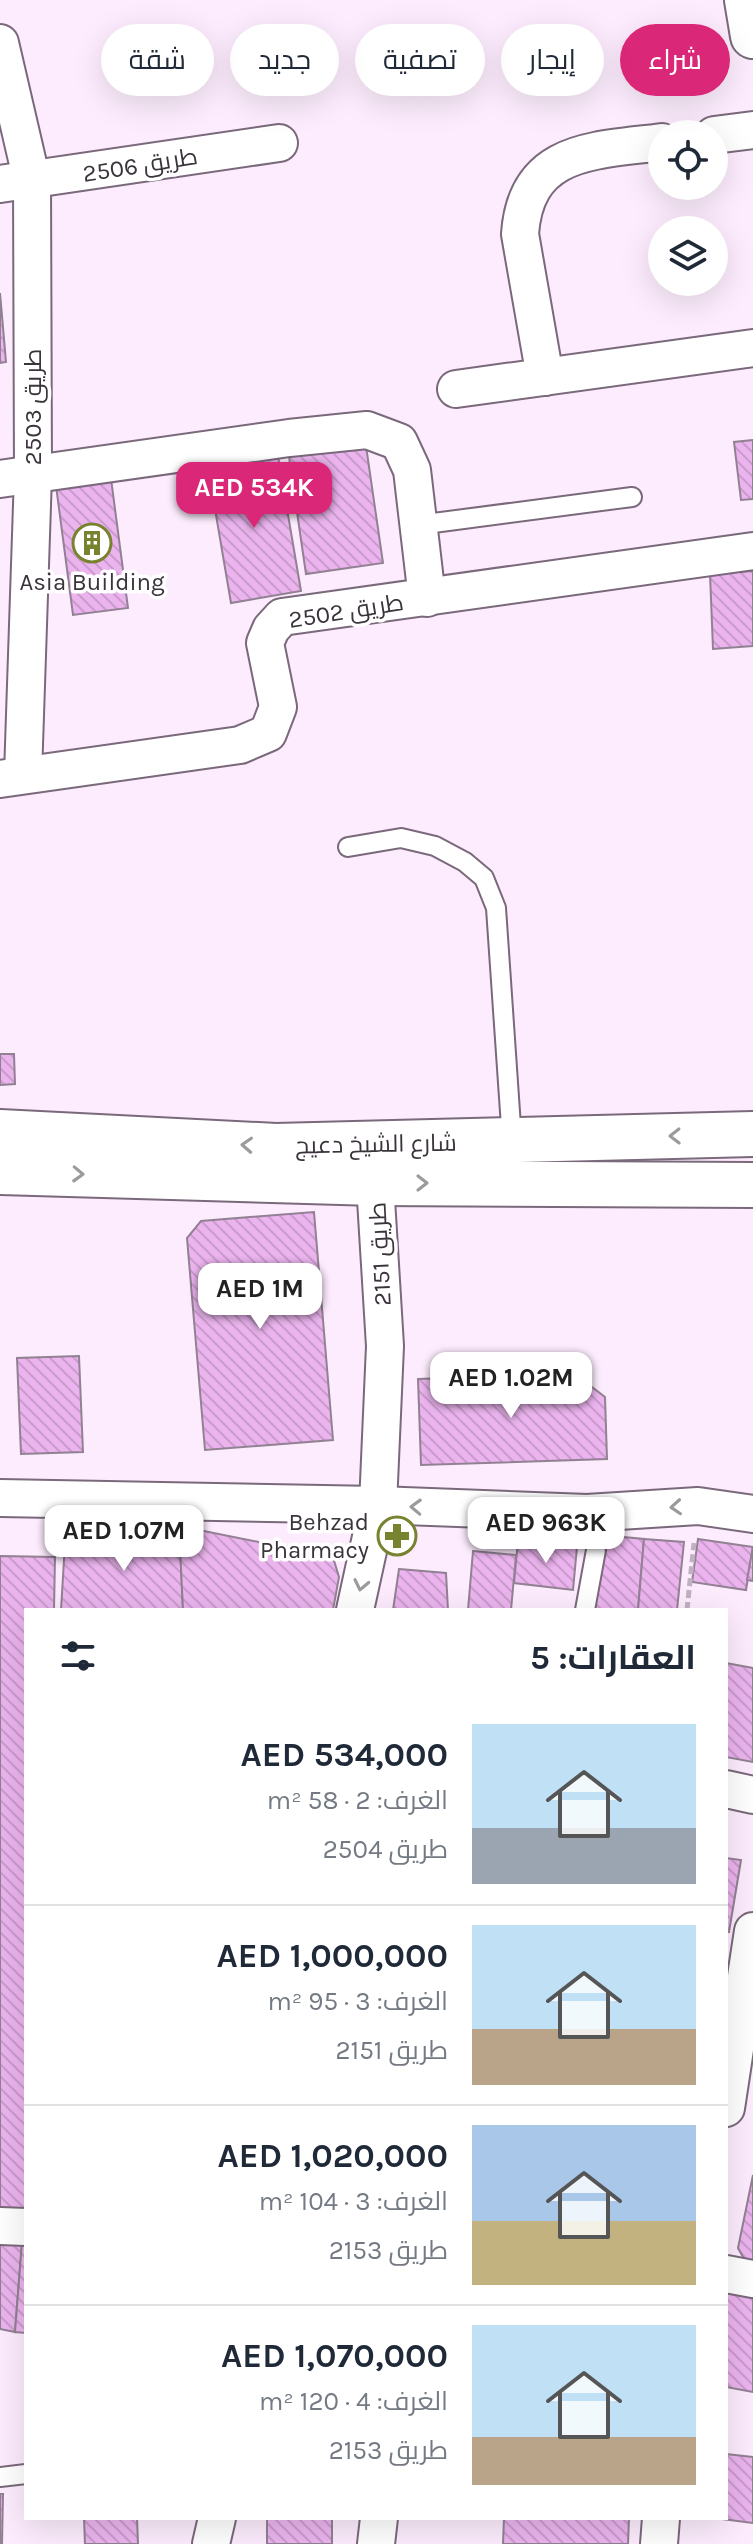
<!DOCTYPE html>
<html lang="ar">
<head>
<meta charset="utf-8">
<style>
  :root { --surface:#fff; --page:#f6f6f7; --text:#1f2937; --muted:#747a83; --line:#e0e1e3; --accent:#db2777 }
  body { margin:0; font-family:Karla,Cairo,sans-serif; background:var(--page); color:var(--text); direction:rtl; height:100vh; display:flex; flex-direction:column; font-size:30px; white-space:nowrap }
  * { box-sizing:border-box; margin:0 }
  p { font-size:26px; color:var(--muted) }
  .icon { flex:none; width:44px; height:44px; fill:none; stroke:currentColor; stroke-width:2; stroke-linecap:round; stroke-linejoin:round }
  .map { position:relative; flex:1; overflow:hidden; direction:ltr }
  .side { position:absolute; left:24px; top:1608px; width:704px; height:912px; display:flex; flex-direction:column; background:var(--surface); border-radius:0px; box-shadow:0 8px 32px #0002; direction:rtl }
  .side>* { flex:none }
  .guide { position:absolute; left:24px; top:24px; width:706px; height:72px; direction:rtl; display:flex; gap:16px }
  .controls { position:absolute; left:648px; top:120px; display:grid; gap:16px }
  .controls a { display:grid; place-items:center; width:80px; height:80px; border-radius:50%; background:var(--surface); box-shadow:0 8px 32px #0002; font-size:40px }
  .price { position:absolute; translate:-50% -68px; padding:0 18px; border-radius:16px; background:#fff; color:#222; font-size:26px; line-height:52px; filter:drop-shadow(0 2px 4px #0008) }
  .price::after { content:''; position:absolute; left:50%; top:48px; width:24px; height:18px; margin-left:-12px; background:inherit; clip-path:polygon(0 0,100% 0,50% 100%) }
  .price.active { background:var(--accent); color:#fff }
  ul { padding:0; list-style:none }
  li { display:flex; align-items:center; gap:24px; height:200px; padding:0 32px }
  li+li { border-top:2px solid var(--line) }
  li span { display:grid; place-items:center; flex:none; width:224px; height:160px; border-radius:0px; color:#555 }
  li>.icon { margin-inline-start:auto }
  span .icon { width:96px; height:96px; fill:#fffc; stroke-width:1 }
  li b { font-size:34px }
  h2 { display:flex; justify-content:space-between; align-items:center; height:96px; padding:0 32px; font-size:34px }
  .tag { padding:0 28px; border-radius:36px; background:var(--surface); box-shadow:0 8px 32px #0002; font-size:28px; line-height:72px }
  .tag.active { background:var(--accent); color:#fff }
  .map>svg:first-child { display:block }
  .building { fill:url(#building-back-hatch); stroke:#928093; stroke-width:2 }
  .lines { fill:none; stroke-linecap:round; stroke-linejoin:round }
  .service-casing { stroke:#7a697b; stroke-width:22 }
  .minor-casing { stroke:#7a697b; stroke-width:40 }
  .secondary-casing { stroke:#7a697b; stroke-width:48 }
  .primary-casing { stroke:#7a697b; stroke-width:48 }
  .path { stroke:#bfb2c0; stroke-width:5; stroke-dasharray:8 4; stroke-linecap:butt }
  .service { stroke:#fff; stroke-width:18 }
  .minor { stroke:#fff; stroke-width:36 }
  .secondary { stroke:#fff; stroke-width:44 }
  .primary { stroke:#fff; stroke-width:44 }
  .oneway { stroke:#9d9a9e }
  .labels { text-anchor:middle; stroke-width:7; stroke-linejoin:round; paint-order:stroke }
  .street-label { font-size:24px; fill:#3b343c; stroke:#fff }
  .poi-label { font-size:24px; fill:#3b343c; stroke:#fff }
</style>
</head>
<body>
<div class="map">
<svg width="753" height="2544" viewBox="0 0 753 2544">
  <defs>
    <pattern id="building-back-hatch" width="6" height="6" patternUnits="userSpaceOnUse" patternTransform="scale(2)"><rect width="6" height="6" fill="#ebb4ee"/><path d="M-1 5l2 2M0 0l6 6M5-1l2 2" fill="none" stroke="#ca9bcd"/></pattern>
  </defs>
  <rect width="100%" height="100%" fill="#fcecfd"/>
  <g class="building">
    <polygon points="0,293 6,362 0,363"/>
    <polygon points="753,440 753,499 741,500 734,442"/>
    <polygon points="366,446 383,563 306,574 289,457"/>
    <polygon points="278,456 301,591 231,603 208,468"/>
    <polygon points="110,471 128,608 73,615 55,478"/>
    <polygon points="753,571 753,646 713,649 710,574"/>
    <polygon points="0,1054 14,1054 15,1084 0,1085"/>
    <polygon points="314,1212 333,1440 205,1450 187,1238 201,1221"/>
    <polygon points="79,1356 83,1452 21,1454 17,1358"/>
    <polygon points="575,1374 605,1397 607,1459 421,1465 418,1379"/>
    <polygon points="179,1526 183,1610 61,1610 65,1543"/>
    <polygon points="179,1526 333,1557 339,1577 333,1610 183,1610"/>
    <polygon points="602,1535 644,1539 638,1610 595,1610"/>
    <polygon points="644,1539 684,1542 677,1610 638,1610"/>
    <polygon points="698,1539 753,1547 746,1590 692,1582"/>
    <polygon points="518,1541 577,1547 573,1590 514,1583"/>
    <polygon points="753,1547 753,1581 747,1580"/>
    <polygon points="473,1551 516,1555 511,1610 468,1610"/>
    <polygon points="0,1556 55,1557 54,1610 26,1610 26,2219 0,2217"/>
    <polygon points="399,1569 446,1573 448,1610 393,1610"/>
    <polygon points="726,1663 753,1668 753,1762 726,1757"/>
    <polygon points="726,1858 741,1860 729,1932 726,1932"/>
    <polygon points="753,2175 753,2269 749,2268 738,2248"/>
    <polygon points="0,2239 22,2242 15,2332 0,2329"/>
    <polygon points="22,2242 26,2242 26,2333 15,2332"/>
    <polygon points="735,2288 753,2291 753,2392 726,2387 726,2293"/>
    <polygon points="726,2454 753,2457 753,2523 714,2518 726,2518"/>
    <polygon points="0,2494 3,2494 2,2544 0,2544"/>
    <polygon points="84,2518 137,2518 138,2544 85,2544"/>
    <rect x="267" y="2518" width="65" height="26"/>
    <polygon points="504,2518 629,2518 628,2544 503,2544"/>
  </g>
  <g class="lines">
    <defs>
      <g id="service">
        <polyline points="418,525 632,497"/>
        <polyline points="348,847 401,838 435,846 465,862 484,878 496,908 512,1141"/>
        <polyline points="585,1610 596,1550"/>
        <polyline points="0,2477 26,2474"/>
      </g>
      <g id="minor">
        <polyline points="0,43 32,181 33,475 23,775"/>
        <polyline points="714,135 753,130"/>
        <polyline points="0,184 279,143"/>
        <path d="M545,377L520,234C526,148 594,151 662,142"/>
        <polyline points="456,389 753,348"/>
        <polyline points="0,479 289,438 367,430 399,442 412,470 427,598"/>
        <polyline points="0,779 240,745 268,733 278,707 265,643 271,629 282,617 753,551"/>
        <polyline points="0,1498 378,1505 587,1513 698,1506 753,1514"/>
        <polyline points="355,1610 378,1505 385,1346 375,1183"/>
        <polyline points="726,1789 753,1795"/>
        <polyline points="726,2108 753,1931"/>
        <polyline points="0,2226 26,2227"/>
        <polyline points="726,2274 753,2279"/>
        <polyline points="211,2544 217,2518"/>
        <polyline points="376,2544 379,2518"/>
        <polyline points="659,2544 661,2518"/>
      </g>
      <polyline id="secondary" points="747,0 753,36"/>
      <g id="primary">
        <polyline points="0,1132 276,1146 753,1134"/>
        <polyline points="0,1172 375,1183 753,1185"/>
      </g>
    </defs>
    <use href="#service" class="service-casing"/>
    <use href="#minor" class="minor-casing"/>
    <use href="#secondary" class="secondary-casing"/>
    <use href="#primary" class="primary-casing"/>
    <polyline class="path" points="687,1610 694,1543"/>
    <use href="#service" class="service"/>
    <use href="#minor" class="minor"/>
    <use href="#secondary" class="secondary"/>
    <use href="#primary" class="primary"/>
  </g>
  <defs><path id="oneway-chevron" d="M-2-3.5L2.5 0L-2 3.5" fill="none" stroke-width="1.6" stroke-linecap="round" stroke-linejoin="round" transform="scale(2)"/></defs>
  <g class="oneway">
    <use href="#oneway-chevron" transform="translate(675 1136) rotate(179)"/>
    <use href="#oneway-chevron" transform="translate(247 1145) rotate(-177)"/>
    <use href="#oneway-chevron" transform="translate(78 1174) rotate(2)"/>
    <use href="#oneway-chevron" transform="translate(422 1183)"/>
    <use href="#oneway-chevron" transform="translate(416 1507) rotate(-178)"/>
    <use href="#oneway-chevron" transform="translate(676 1507) rotate(176)"/>
    <use href="#oneway-chevron" transform="translate(361 1585) rotate(102)"/>
  </g>
  <defs>
    <symbol id="building-ring" viewBox="-11 -11 22 22"><circle r="9.5" fill="#fff" stroke="#78822f" stroke-width="1.5"/><path d="M-4-6H4V6H1V3H-1V6H-4ZM-2.5-4.3h1.7v1.8h-1.7ZM.8-4.3h1.7v1.8H.8ZM-2.5-1h1.7V.8h-1.7ZM.8-1h1.7V.8H.8Z" fill="#78822f"/></symbol>
    <symbol id="pharmacy-ring" viewBox="-11 -11 22 22"><circle r="9.5" fill="#fff" stroke="#78822f" stroke-width="1.5"/><path d="M-2-6h4v4h4v4h-4v4h-4v-4h-4v-4h4Z" fill="#78822f"/></symbol>
  </defs>
  <g fill-rule="evenodd">
    <use href="#building-ring" x="70" y="521" width="44" height="44"/>
    <use href="#pharmacy-ring" x="375" y="1514" width="44" height="44"/>
  </g>
  <g class="labels">
    <g class="street-label">
      <text transform="translate(140 165) rotate(-9)" y="8">طريق 2506</text>
      <text transform="translate(33 407) rotate(-90)" y="8">طريق 2503</text>
      <text transform="translate(346 611) rotate(-9)" y="8">طريق 2502</text>
      <text transform="translate(376 1144) rotate(-1)" y="8">شارع الشيخ دعيج</text>
      <text transform="translate(380 1254) rotate(-93)" y="8">طريق 2151</text>
    </g>
    <g class="poi-label">
      <text x="92" y="590">Asia Building</text>
      <text x="369" y="1530" text-anchor="end">Behzad<tspan x="369" dy="28">Pharmacy</tspan></text>
    </g>
  </g>
</svg>
<div class="controls">
<a><svg class="icon" aria-label="locate" viewBox="0 0 24 24"><circle cx="12" cy="12" r="6"/><path d="M12 2v4M12 18v4M2 12h4M18 12h4"/></svg></a>
<a><svg class="icon" aria-label="layers" viewBox="0 0 24 24"><path d="M12 4l9 5-9 5-9-5zM3 14l9 5 9-5"/></svg></a>
</div>
<b class="price active" style="left:254px;top:530px">AED 534K</b>
<b class="price" style="left:260px;top:1331px">AED 1M</b>
<b class="price" style="left:511px;top:1420px">AED 1.02M</b>
<b class="price" style="left:546px;top:1565px">AED 963K</b>
<b class="price" style="left:124px;top:1573px">AED 1.07M</b>
<div class="guide">
<a class="tag active">شراء</a>
<a class="tag">إيجار</a>
<a class="tag">تصفية</a>
<a class="tag">جديد</a>
<a class="tag">شقة</a>
</div>
<section class="side">
<h2>العقارات: 5<svg class="icon" aria-label="filters" viewBox="0 0 24 24"><path d="M4 7h16M4 17h16"/><circle cx="9" cy="7" r="2"/><circle cx="15" cy="17" r="2"/></svg></h2>
<ul>
<li><span style="background:linear-gradient(#bfe0f5 65%,#9aa5b1 0)"><svg class="icon" aria-label="home" viewBox="0 0 24 24"><path d="M3 11l9-7 9 7M6 9v11h12V9"/></svg></span><div><b>AED 534,000</b><p>الغرف: 2 · 58 m²</p><p>طريق 2504</p></div></li>
<li><span style="background:linear-gradient(#bfe0f5 65%,#b9a48a 0)"><svg class="icon" aria-label="home" viewBox="0 0 24 24"><path d="M3 11l9-7 9 7M6 9v11h12V9"/></svg></span><div><b>AED 1,000,000</b><p>الغرف: 3 · 95 m²</p><p>طريق 2151</p></div></li>
<li><span style="background:linear-gradient(#a9c7e8 60%,#c2b280 0)"><svg class="icon" aria-label="home" viewBox="0 0 24 24"><path d="M3 11l9-7 9 7M6 9v11h12V9"/></svg></span><div><b>AED 1,020,000</b><p>الغرف: 3 · 104 m²</p><p>طريق 2153</p></div></li>
<li><span style="background:linear-gradient(#bfe0f5 70%,#b9a48a 0)"><svg class="icon" aria-label="home" viewBox="0 0 24 24"><path d="M3 11l9-7 9 7M6 9v11h12V9"/></svg></span><div><b>AED 1,070,000</b><p>الغرف: 4 · 120 m²</p><p>طريق 2153</p></div></li>
</ul>
</section>
</div>
</body>
</html>
